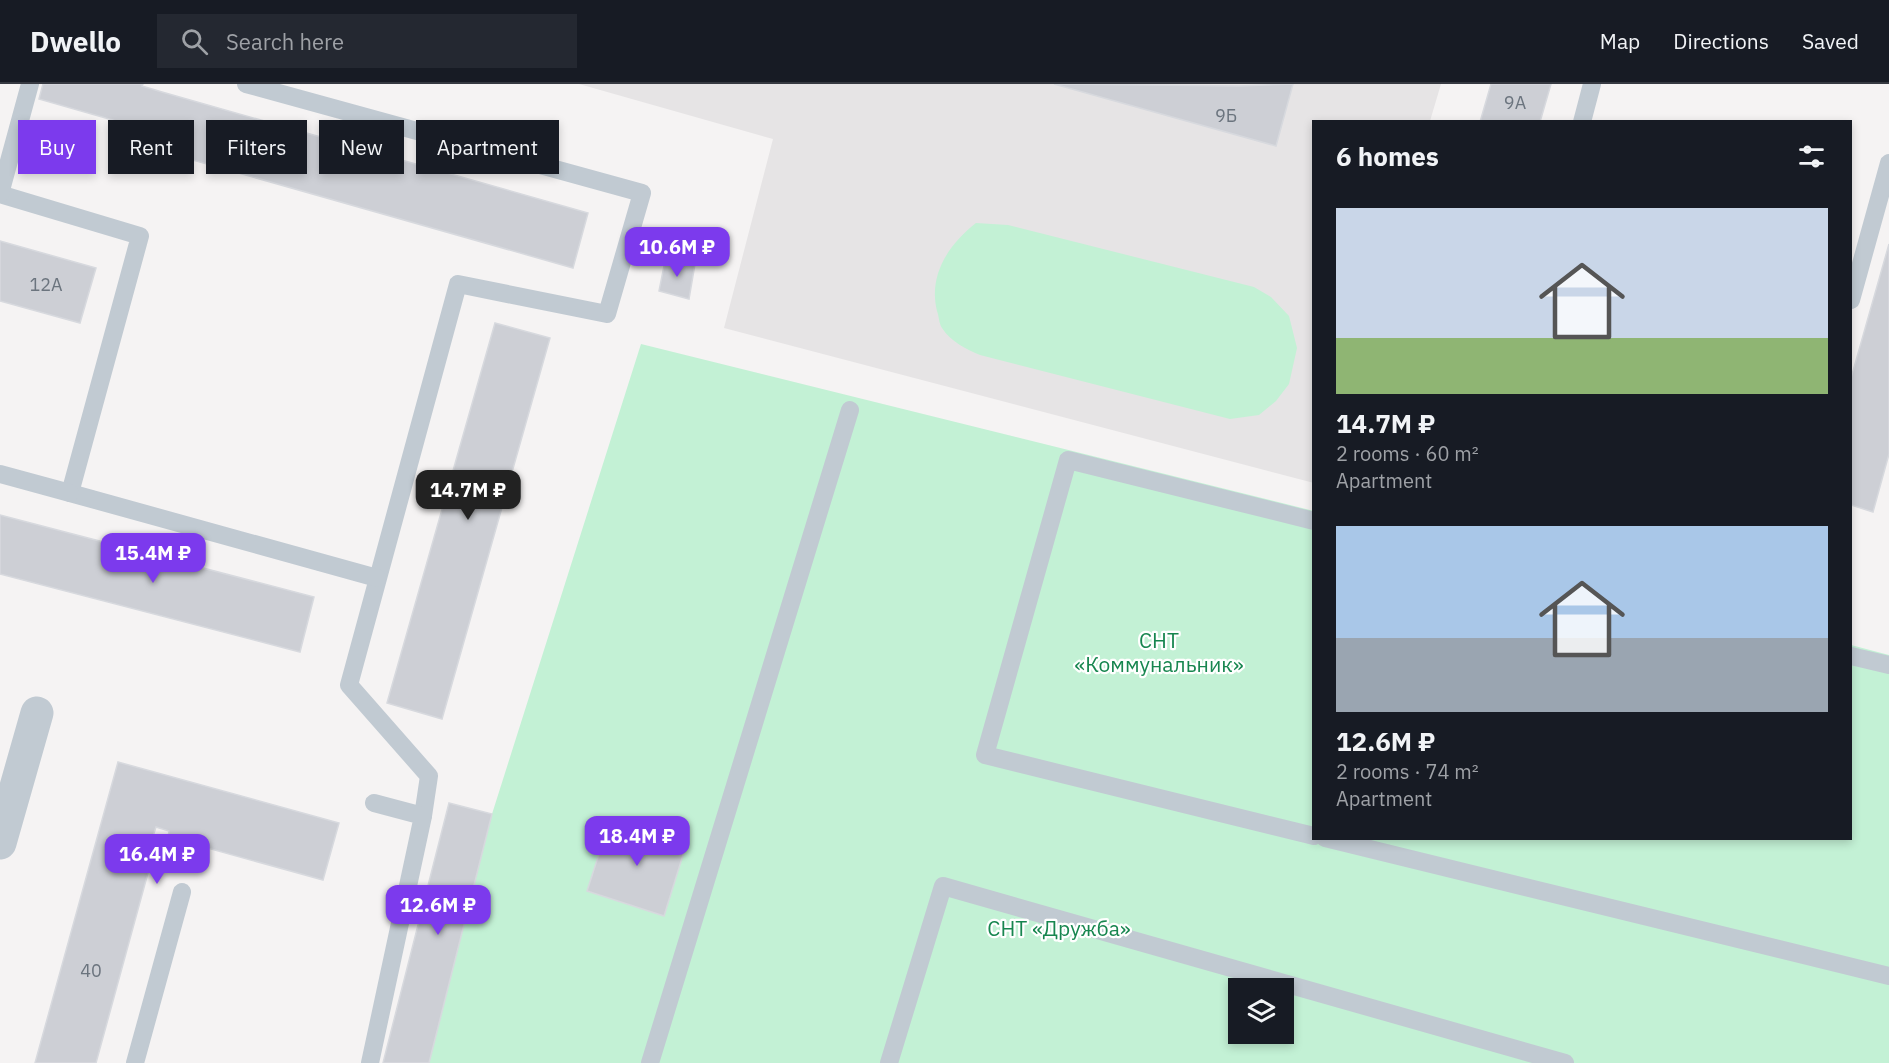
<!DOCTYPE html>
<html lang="en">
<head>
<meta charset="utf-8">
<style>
  :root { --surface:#171b24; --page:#242831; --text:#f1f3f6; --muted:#9ea1a6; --line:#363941; --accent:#7c3aed }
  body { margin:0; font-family:"IBM Plex Sans",sans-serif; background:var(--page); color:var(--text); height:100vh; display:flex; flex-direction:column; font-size:22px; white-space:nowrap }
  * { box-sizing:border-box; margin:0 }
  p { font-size:20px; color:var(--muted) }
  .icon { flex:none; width:33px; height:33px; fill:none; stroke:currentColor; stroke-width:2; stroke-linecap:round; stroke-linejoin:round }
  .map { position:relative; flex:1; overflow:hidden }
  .side { position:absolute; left:1312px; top:36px; width:540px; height:720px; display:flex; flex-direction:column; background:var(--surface); border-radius:0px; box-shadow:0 3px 9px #0003 }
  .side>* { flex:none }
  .top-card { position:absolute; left:18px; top:36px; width:570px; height:54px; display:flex; gap:12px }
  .fabs { position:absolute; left:1228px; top:894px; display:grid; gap:12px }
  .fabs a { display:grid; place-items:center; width:66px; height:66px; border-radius:0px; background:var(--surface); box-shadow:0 3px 9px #0003; font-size:30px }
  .price { position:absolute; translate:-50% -51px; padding:0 14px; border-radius:12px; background:var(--accent); color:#fff; font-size:20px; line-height:39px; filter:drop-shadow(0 2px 3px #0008) }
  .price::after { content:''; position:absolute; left:50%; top:36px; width:18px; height:14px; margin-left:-9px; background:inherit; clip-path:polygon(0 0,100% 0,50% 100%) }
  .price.selected { background:#222; color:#fff }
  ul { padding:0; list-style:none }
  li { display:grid; align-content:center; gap:12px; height:318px; padding:0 24px }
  li span { display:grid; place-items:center; height:186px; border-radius:0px; color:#555 }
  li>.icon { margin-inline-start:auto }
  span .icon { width:108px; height:108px; fill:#fffc; stroke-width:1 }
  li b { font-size:26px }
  h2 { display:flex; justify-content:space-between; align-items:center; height:72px; padding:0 24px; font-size:26px }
  .pill { padding:0 21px; border-radius:0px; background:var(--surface); box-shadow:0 3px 9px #0003; font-size:21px; line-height:54px }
  .pill.selected { background:var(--accent); color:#fff }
  header { display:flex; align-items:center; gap:36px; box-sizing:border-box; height:84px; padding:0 30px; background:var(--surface); border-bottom:2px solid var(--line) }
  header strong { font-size:28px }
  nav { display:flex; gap:33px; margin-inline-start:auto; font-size:21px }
  .search { width:420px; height:54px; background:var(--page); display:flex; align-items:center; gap:15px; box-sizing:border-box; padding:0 21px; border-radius:0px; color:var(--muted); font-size:22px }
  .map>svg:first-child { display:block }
  .education { fill:#e6e4e5 }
  .green { fill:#c3f1d5; fill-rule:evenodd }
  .building { fill:#cdcfd5; stroke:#d7d9de; stroke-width:1.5 }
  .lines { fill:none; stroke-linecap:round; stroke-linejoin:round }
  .service { stroke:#c1cad2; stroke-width:18 }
  .minor { stroke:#c1cad2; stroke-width:33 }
  .labels { text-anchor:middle; stroke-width:4.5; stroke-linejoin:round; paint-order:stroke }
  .number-label { font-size:18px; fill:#6b747e }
  .park-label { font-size:21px; fill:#17864f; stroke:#fff }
</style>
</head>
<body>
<header>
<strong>Dwello</strong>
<div class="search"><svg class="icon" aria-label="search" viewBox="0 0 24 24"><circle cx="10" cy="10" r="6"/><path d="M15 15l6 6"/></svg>Search here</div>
<nav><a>Map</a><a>Directions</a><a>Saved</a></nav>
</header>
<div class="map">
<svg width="1889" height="979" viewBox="0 0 1889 979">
  <rect width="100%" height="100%" fill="#f5f3f3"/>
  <polygon class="education" points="579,0 1441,0 1430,37 1314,38 1314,399 724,244 773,55"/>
  <g class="green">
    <path d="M976,139L1008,141L1254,203L1271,213L1289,232L1297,264L1289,300L1276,317L1259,331L1230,335L980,271C966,265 951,258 942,244C939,240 939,232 937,227C928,191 949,160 976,139Z"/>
    <path d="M641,260L1314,427V754H1851V561L1889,571V979H429L492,730ZM1239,904H1284V950H1239Z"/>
  </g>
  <g class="building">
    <polygon points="43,0 143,0 142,2 162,8 588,129 573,184 147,63 151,47 39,15"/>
    <polygon points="1054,0 1239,2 1293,0 1276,62"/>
    <polygon points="1491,0 1551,0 1540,38 1480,38"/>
    <polygon points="0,157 96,184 80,239 0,217"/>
    <polygon points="1889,160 1889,370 1873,428 1851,421 1851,294"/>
    <polygon points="666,172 695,180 689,215 659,207"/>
    <polygon points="495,239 550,254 442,635 387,619"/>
    <polygon points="0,431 314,513 300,568 0,490"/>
    <polygon points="118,678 339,739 323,796 168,753 169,747 156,743 149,765 154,767 96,979 35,979"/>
    <polygon points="449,719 492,730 429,979 383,979"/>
    <polygon points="611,733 687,758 664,832 587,807"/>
  </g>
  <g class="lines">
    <g class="service">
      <polyline points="246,0 642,109 607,230 458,200 349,601 429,692 423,732"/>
      <polyline points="1582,38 1592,0"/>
      <polyline points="0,110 140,152 70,409 377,494"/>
      <polyline points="0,110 30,0"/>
      <polyline points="1851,216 1889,79"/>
      <polyline points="0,390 70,409"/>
      <polyline points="1314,437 1068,376 985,671 1314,752"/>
      <polyline points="1851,572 1889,581"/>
      <polyline points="1325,754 1889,892"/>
      <polyline points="135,979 182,808"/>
      <polyline points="370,979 423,732 374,719"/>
      <polyline points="650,979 850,326"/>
      <polyline points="889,979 943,802 1565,979"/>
    </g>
    <polyline class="minor" points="0,759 37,629"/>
  </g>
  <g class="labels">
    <g class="number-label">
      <text x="1515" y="25">9А</text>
      <text x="1226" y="38">9Б</text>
      <text x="46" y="207">12А</text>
      <text x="91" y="893">40</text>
    </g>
    <g class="park-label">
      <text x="1159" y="564">СНТ<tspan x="1159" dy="24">«Коммунальник»</tspan></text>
      <text x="1059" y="852">СНТ «Дружба»</text>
    </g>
  </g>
</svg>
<div class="fabs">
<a><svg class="icon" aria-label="layers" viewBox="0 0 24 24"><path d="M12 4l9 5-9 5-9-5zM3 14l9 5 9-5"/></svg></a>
</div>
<b class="price" style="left:677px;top:194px">10.6M ₽</b>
<b class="price selected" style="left:468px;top:437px">14.7M ₽</b>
<b class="price" style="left:153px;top:500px">15.4M ₽</b>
<b class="price" style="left:637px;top:783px">18.4M ₽</b>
<b class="price" style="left:157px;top:801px">16.4M ₽</b>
<b class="price" style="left:438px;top:852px">12.6M ₽</b>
<div class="top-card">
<a class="pill selected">Buy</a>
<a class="pill">Rent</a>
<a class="pill">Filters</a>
<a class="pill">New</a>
<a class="pill">Apartment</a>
</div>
<section class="side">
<h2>6 homes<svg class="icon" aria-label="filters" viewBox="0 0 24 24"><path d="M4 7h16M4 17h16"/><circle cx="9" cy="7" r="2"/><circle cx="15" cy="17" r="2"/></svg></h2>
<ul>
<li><span style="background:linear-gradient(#c9d6e8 70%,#8fb573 0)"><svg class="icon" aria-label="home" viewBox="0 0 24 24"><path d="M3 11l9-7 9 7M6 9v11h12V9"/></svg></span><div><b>14.7M ₽</b><p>2 rooms · 60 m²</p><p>Apartment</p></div></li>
<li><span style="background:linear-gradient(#a9c7e8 60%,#9aa5b1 0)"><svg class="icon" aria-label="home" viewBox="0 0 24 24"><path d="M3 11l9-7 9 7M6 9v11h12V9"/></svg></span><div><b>12.6M ₽</b><p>2 rooms · 74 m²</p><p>Apartment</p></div></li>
</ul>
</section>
</div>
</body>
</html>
